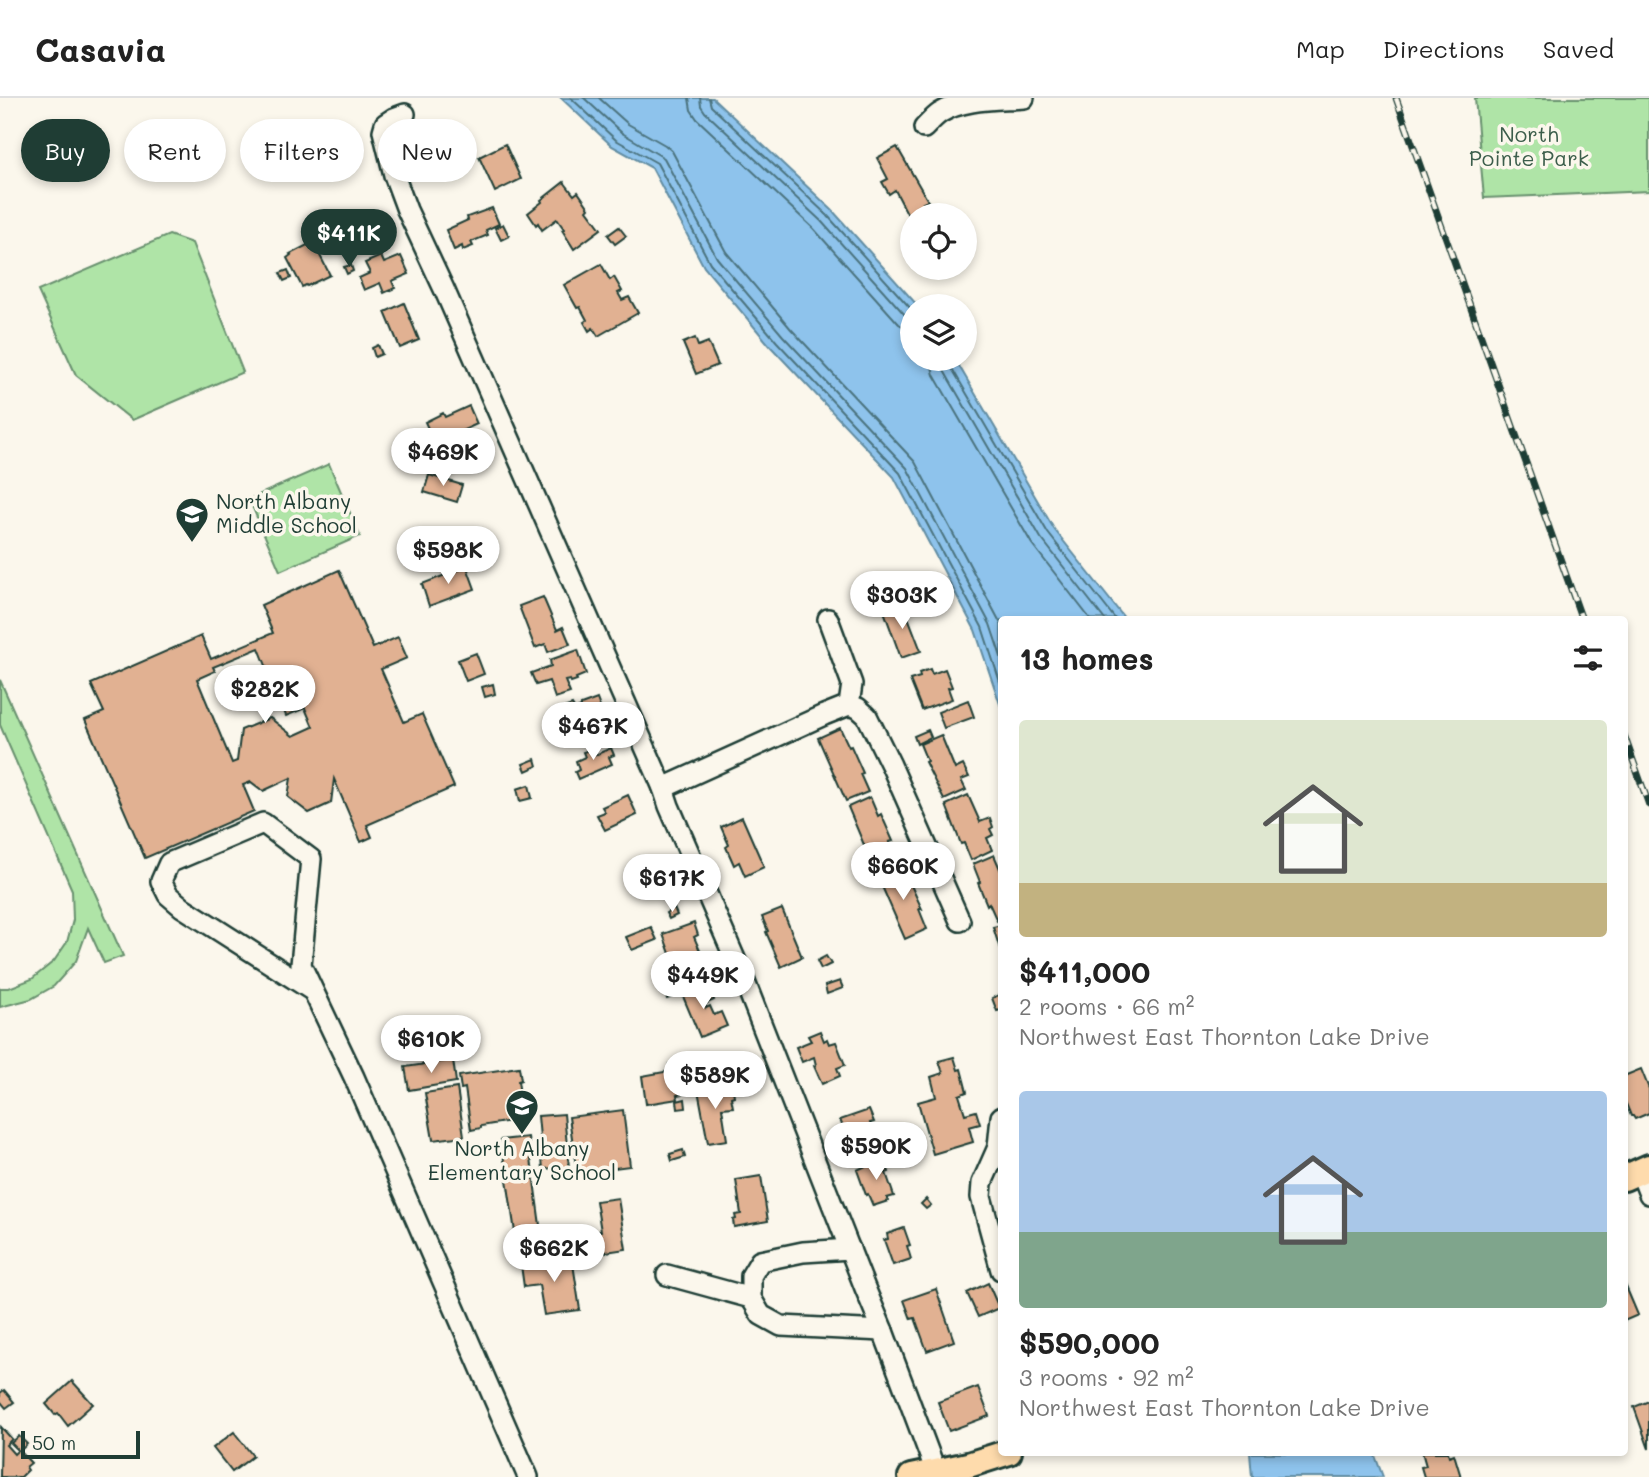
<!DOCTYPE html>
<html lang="en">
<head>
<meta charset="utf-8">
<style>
  :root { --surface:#fff; --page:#f2f2f2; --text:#222; --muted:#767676; --line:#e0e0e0; --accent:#1f3d34 }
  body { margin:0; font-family:Mali,sans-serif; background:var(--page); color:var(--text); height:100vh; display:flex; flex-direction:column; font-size:26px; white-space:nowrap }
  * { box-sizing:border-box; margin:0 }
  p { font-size:23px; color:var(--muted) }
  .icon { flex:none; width:38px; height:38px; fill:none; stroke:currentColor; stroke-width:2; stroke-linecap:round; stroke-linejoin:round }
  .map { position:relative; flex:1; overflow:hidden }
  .drawer { position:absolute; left:998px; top:518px; width:630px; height:840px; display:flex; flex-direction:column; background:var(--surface); border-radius:7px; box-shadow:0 4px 10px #0003 }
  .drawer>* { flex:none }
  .banner { position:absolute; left:21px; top:21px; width:665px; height:63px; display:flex; gap:14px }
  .tools { position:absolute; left:900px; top:105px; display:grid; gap:14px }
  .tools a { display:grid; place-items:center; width:77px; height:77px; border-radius:50%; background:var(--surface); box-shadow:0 4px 10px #0003; font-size:35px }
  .scale { position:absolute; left:21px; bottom:18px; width:119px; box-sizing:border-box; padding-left:7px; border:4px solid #1f3d34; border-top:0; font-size:19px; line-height:24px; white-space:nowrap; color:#1f3d34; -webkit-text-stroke:5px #fbf7ec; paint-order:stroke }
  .price { position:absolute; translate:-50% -60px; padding:0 16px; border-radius:24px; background:#fff; color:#222; font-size:23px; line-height:46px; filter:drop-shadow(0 2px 4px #0008) }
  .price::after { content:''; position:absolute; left:50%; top:42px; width:21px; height:16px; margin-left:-10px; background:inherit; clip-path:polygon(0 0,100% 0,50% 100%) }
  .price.selected { background:var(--accent); color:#fff }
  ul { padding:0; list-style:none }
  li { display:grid; align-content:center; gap:14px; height:371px; padding:0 21px }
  li span { display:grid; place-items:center; height:217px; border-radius:7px; color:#555 }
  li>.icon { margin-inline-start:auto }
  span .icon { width:126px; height:126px; fill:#fffc; stroke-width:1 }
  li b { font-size:30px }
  h2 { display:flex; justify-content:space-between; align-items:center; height:84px; padding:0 21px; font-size:30px }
  .pill { padding:0 24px; border-radius:32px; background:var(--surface); box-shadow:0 4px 10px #0003; font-size:24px; line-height:63px }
  .pill.selected { background:var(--accent); color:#fff }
  header { display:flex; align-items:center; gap:42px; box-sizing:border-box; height:98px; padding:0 35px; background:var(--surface); border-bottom:2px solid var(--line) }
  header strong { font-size:33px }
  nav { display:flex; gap:38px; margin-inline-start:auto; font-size:24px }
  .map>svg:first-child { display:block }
  .green { fill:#afe4a7; stroke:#67906e; stroke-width:2 }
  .water { fill:#8ec3ec; stroke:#628da2; stroke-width:2 }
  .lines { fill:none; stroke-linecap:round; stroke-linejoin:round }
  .shore { stroke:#4b737e; stroke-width:2 }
  .building { fill:#e1b192; stroke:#1f3d34; stroke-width:2; fill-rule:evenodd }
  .minor-casing { stroke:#1f3d34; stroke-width:24 }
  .major-casing { stroke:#1f3d34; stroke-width:30 }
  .minor { stroke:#fbf7ec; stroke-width:19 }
  .major { stroke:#fedbac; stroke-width:24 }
  .rail-casing { stroke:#1f3d34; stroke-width:7 }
  .rail { stroke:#fbf7ec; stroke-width:4.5; stroke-dasharray:13; stroke-linecap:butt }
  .labels { text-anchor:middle; stroke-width:7; stroke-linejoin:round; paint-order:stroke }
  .park-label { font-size:21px; fill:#3c5e4b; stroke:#fbf7ec }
  .poi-label { font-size:21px; fill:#1f3d34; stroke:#fbf7ec; text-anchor:start }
</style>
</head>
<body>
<header>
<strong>Casavia</strong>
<nav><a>Map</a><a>Directions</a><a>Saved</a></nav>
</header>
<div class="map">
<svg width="1649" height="1379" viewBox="0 0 1649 1379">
  <rect width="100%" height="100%" fill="#fbf7ec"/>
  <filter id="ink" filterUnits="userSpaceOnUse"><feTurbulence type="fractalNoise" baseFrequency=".0143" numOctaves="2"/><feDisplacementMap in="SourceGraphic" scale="14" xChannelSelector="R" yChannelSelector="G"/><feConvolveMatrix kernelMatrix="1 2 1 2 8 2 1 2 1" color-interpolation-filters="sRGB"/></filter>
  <g filter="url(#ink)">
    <g class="green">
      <polygon points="1475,0 1649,0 1649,93 1484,100"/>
      <polygon points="169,137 192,145 243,274 132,322 76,277 38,193"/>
      <polygon points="329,366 360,438 280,473 249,401"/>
      <polygon points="0,582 123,858 104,865 88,830 76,863 54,888 31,901 0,909 0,890 9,890 32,881 54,863 67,844 73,822 72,792 0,627"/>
    </g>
    <g class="water">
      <polygon points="561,0 713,0 832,112 918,208 912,208 912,261 955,261 1054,431 1125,521 1001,522 1001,609 975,532 894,379 771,249 704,169 652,70 612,48"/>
      <polygon points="1250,1355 1374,1355 1383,1379 1252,1379"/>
    </g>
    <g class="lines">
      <g class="shore">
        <polyline points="571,0 616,42 657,65 710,165 777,244 900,375 982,529 1001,587"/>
        <polyline points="584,0 622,35 664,60 717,160 783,238 907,370 990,526 1001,559"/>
        <polyline points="599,0 628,26 665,47 672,53 726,154 791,231 915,364 1001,526"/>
        <polyline points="689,0 691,12 697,21 813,130 899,226 912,234"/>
        <polyline points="700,0 701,8 705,14 821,123 906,218 912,222"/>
        <polyline points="709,0 711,8 827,117 912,212"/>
        <polyline points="930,261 934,277 1032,446 1091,522"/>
        <polyline points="941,261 943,271 1041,440 1105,522"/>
        <polyline points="949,261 950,267 1048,435 1116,522"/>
      </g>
    </g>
    <g class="building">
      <polygon points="505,46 521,81 495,94 479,59"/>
      <polygon points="897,49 928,103 923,105 927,113 918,117 912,117 910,121 895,92 889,96 882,84 888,81 877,60"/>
      <polygon points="564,84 574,97 578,94 589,110 587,112 601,131 574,151 562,132 564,131 557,121 542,132 538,125 536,127 528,115 542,104 541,102"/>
      <polygon points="492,110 499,126 486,132 488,137 471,144 473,148 463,152 462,148 454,152 446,132 468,122 467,119"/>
      <polygon points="503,126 509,138 501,142 495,130"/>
      <polygon points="619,129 626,138 615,146 608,137"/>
      <polygon points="313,144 330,177 307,188 306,187 302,189 287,160 291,157 290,156"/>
      <polygon points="381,158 384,165 401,158 409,176 392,183 395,190 384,195 380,185 364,192 359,180 370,175 365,165"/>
      <polygon points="601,166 610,182 614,179 622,193 618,195 622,202 629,199 638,215 598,238 593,230 589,233 584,224 587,222 580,209 577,210 564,187"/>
      <polygon points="351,167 353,173 347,176 344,169"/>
      <polygon points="288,172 291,180 284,183 280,175"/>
      <polygon points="404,205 419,242 400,250 385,214"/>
      <polygon points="695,240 698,248 708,244 718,267 696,276 683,245"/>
      <polygon points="378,247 382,256 375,259 372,250"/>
      <polygon points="469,308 477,326 453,337 455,341 437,350 425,324 443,315 445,319"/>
      <polygon points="429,377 462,387 457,404 424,394"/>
      <polygon points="453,466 456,473 467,469 475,491 429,508 422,486 448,476 445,469"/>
      <path d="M339,472L373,550L398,539L407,560L381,571L404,624L422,616L454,689L367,727L372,739L361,744L334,681L331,705L309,715L288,699L291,680L263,693L251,684L243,687L254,713L145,760L85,622L104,614L91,586L201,538L211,561L273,535L261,507ZM259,550L286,618L305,610L313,629L293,638L270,620L241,632L237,663L232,665L197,581L215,573L213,569Z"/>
      <polygon points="543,499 557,532 563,529 570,546 548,554 545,546 535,550 519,508"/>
      <polygon points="903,506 921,553 901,560 884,513"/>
      <polygon points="578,552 586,576 576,580 577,582 571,584 570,582 565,583 570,595 555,600 549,583 536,587 531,575 551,568 550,562"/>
      <polygon points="476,555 484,576 466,583 458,562"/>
      <polygon points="930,571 932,576 945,571 952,589 948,590 952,601 922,612 910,582 920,579 919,575"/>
      <polygon points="493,586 495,596 485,599 482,589"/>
      <polygon points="597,601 604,620 576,631 572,622 566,624 561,611 572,607 575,612 581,609 581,607"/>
      <polygon points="968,602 974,619 944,630 938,614"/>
      <polygon points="840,630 849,649 851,648 863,675 860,676 868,694 846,703 818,640"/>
      <polygon points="928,632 931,639 917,646 914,638"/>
      <polygon points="941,637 955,671 963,667 969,679 961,682 966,692 944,702 925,664 927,663 920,646"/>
      <polygon points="611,650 614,657 609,659 612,666 578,681 575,674 579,672 576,663 585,659 583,654 592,651 595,657"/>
      <polygon points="535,661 537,668 526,673 523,666"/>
      <polygon points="529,687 532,700 520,703 517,691"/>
      <polygon points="628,697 637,717 605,732 597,717 605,714 602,709"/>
      <polygon points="968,697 980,724 990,720 993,729 990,731 993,737 987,740 992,752 971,762 964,745 961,746 946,707"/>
      <polygon points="870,699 878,718 881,716 893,743 889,744 898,763 875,773 848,709"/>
      <polygon points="742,719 764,769 745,778 739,764 734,767 726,749 729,747 721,729"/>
      <polygon points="994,757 1001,773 1001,821 997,823 989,805 987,807 978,785 980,784 973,766"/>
      <polygon points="900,767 908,786 910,785 922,811 919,811 927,831 905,841 877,777"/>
      <polygon points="674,810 677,817 669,821 666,815"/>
      <polygon points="782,811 802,859 781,869 766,834 768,833 762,819"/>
      <polygon points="694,825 698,837 694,839 704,862 692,866 697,880 681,886 663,836"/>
      <polygon points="1001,827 1001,851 1000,851 993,829"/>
      <polygon points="651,829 657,842 632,852 626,839"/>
      <polygon points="826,858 831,866 821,871 817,863"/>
      <polygon points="675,882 680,896 667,901 662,888"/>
      <polygon points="840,883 843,890 827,896 825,888"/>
      <polygon points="708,886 714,902 705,906 706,910 710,908 714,917 721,914 727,928 700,939 682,896"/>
      <polygon points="1001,896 1001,912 997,913 992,900"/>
      <polygon points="820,933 824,943 827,941 829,946 836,944 845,967 837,970 840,978 822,986 814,968 816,967 814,959 802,964 796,949 811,943 808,938"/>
      <polygon points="954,959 958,972 961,971 967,994 959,997 965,1016 976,1013 980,1026 969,1029 973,1044 933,1056 918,1004 936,999 931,979 943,975 939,963"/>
      <polygon points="453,962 456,984 409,992 405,969"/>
      <polygon points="690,963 695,994 677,997 678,1001 646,1006 642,978 670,973 669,966"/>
      <polygon points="519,969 521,982 518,983 524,1024 512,1026 511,1023 481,1028 481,1030 471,1032 465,990 461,991 459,978"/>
      <polygon points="1641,971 1649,991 1649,1015 1635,1021 1633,1018 1631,1018 1624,1001 1624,978"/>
      <polygon points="728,987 729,992 733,991 734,998 731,999 733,1009 722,1010 727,1042 708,1045 698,992"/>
      <polygon points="457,990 464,1038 433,1042 425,995"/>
      <polygon points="685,1001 686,1010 678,1011 677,1003"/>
      <polygon points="623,1012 630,1068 577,1075 569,1019"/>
      <polygon points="869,1012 874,1024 870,1025 874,1037 878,1035 882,1047 851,1059 847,1046 850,1045 840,1022"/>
      <polygon points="564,1016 569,1069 543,1071 538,1018"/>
      <polygon points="897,1030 899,1037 906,1034 912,1046 889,1056 881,1037"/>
      <polygon points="528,1039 542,1142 601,1133 596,1103 618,1100 626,1151 520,1167 501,1042"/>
      <polygon points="917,1047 920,1057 913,1060 909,1050"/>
      <polygon points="882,1050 884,1057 871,1061 869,1054"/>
      <polygon points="683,1052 685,1059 672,1063 670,1056"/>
      <polygon points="879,1062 880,1063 884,1062 889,1074 886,1075 894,1098 887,1100 888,1103 873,1108 868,1096 866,1097 857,1072"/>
      <polygon points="761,1078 768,1123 734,1129 733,1122 736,1121 735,1117 741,1116 736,1082"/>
      <polygon points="926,1101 931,1107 926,1111 921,1106"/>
      <polygon points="904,1130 910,1147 907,1148 911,1161 893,1167 884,1142 888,1141 887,1136"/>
      <polygon points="572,1159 580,1212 544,1217 539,1187 524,1189 521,1167"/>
      <polygon points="1624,1184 1638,1217 1624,1223"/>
      <polygon points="988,1185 999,1210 978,1219 967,1195"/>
      <polygon points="936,1191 954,1243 927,1253 915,1220 911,1221 904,1202"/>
      <polygon points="72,1283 93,1306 68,1328 58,1315 55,1317 46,1306"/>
      <polygon points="978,1289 989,1318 949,1333 938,1304"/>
      <polygon points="4,1292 14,1304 6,1310 0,1303 0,1295"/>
      <polygon points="1649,1303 1649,1351 1634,1309"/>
      <polygon points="1,1329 12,1341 6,1347 14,1356 18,1352 11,1345 19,1338 27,1346 20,1353 31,1365 26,1369 28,1372 21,1379 0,1379"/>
      <polygon points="234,1334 253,1358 232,1374 213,1350"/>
      <polygon points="1422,1354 1448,1354 1449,1358 1454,1356 1461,1379 1424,1379 1421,1369 1426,1368"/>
    </g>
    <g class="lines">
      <defs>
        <g id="minor">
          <polyline points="405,16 394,20 385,26 383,33 394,77 407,112 444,191 663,690 669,708 745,884 865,1190 883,1233 936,1374"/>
          <path d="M924,30C929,25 934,19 940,15C964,0 997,2 1024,0"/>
          <polyline points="828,521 852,586 849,607"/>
          <polyline points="663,690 824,617 849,607 858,610 867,618 891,667 960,823"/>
          <polyline points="313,893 182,809 168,797 161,783 169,765 263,725 311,761 301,867 354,979 528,1379"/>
          <polyline points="1001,1019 998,1049 982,1085 981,1099 1001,1172"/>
          <polyline points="1640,1073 1649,1096"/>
          <polyline points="850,1151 803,1154 760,1163 751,1178 751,1200 761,1217 781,1228 883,1233"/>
          <polyline points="667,1177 751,1200"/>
        </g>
        <g id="major">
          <polyline points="1624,1080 1649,1069"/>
          <polyline points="911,1379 968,1367 1009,1354"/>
        </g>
      </defs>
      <use href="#minor" class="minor-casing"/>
      <use href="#major" class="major-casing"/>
      <use href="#minor" class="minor"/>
      <use href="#major" class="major"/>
      <defs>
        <g id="rail">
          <polyline points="1396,0 1582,522"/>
          <polyline points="1624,637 1649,707"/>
        </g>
      </defs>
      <use href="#rail" class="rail-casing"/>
      <use href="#rail" class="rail"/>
    </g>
  </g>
  <defs>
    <symbol id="school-pin" viewBox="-11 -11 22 30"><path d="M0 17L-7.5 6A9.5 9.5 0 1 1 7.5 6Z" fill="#1f3d34" stroke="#fbf7ec"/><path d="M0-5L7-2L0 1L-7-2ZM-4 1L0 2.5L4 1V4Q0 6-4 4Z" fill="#fff"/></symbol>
  </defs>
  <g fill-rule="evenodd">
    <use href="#school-pin" x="173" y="397" width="38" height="52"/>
    <use href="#school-pin" x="503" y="989" width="38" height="52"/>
  </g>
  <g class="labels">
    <g class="park-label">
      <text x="1529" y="44">North<tspan x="1529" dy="24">Pointe Park</tspan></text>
    </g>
    <g class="poi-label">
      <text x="216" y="411">North Albany<tspan x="216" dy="24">Middle School</tspan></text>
      <text x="522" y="1058" text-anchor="middle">North Albany<tspan x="522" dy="24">Elementary School</tspan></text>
    </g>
  </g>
</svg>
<div class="tools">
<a><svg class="icon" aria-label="locate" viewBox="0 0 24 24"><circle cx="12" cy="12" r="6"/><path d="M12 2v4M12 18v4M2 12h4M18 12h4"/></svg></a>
<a><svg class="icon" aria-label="layers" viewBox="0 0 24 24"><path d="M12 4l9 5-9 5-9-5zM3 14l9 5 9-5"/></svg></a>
</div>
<div class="scale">50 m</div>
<b class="price selected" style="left:349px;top:171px">$411K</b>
<b class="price" style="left:443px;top:390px">$469K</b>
<b class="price" style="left:448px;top:488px">$598K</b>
<b class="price" style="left:902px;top:533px">$303K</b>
<b class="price" style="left:265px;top:627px">$282K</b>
<b class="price" style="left:593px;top:664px">$467K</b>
<b class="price" style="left:903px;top:804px">$660K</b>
<b class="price" style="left:672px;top:816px">$617K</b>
<b class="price" style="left:703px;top:913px">$449K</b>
<b class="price" style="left:431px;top:977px">$610K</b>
<b class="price" style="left:715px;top:1013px">$589K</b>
<b class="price" style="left:876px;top:1084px">$590K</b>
<b class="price" style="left:554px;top:1186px">$662K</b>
<div class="banner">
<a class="pill selected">Buy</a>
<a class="pill">Rent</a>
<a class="pill">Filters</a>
<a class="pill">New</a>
</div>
<section class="drawer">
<h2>13 homes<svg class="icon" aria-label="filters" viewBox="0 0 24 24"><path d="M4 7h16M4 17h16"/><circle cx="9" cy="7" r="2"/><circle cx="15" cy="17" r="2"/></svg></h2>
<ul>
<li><span style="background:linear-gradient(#dfe7d0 75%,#c2b280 0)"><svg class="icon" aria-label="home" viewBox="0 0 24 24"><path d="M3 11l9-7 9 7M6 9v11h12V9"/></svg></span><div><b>$411,000</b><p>2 rooms · 66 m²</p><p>Northwest East Thornton Lake Drive</p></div></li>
<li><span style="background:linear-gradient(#a9c7e8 65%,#7fa58c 0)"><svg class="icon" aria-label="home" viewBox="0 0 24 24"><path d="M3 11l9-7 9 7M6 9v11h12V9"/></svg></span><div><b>$590,000</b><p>3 rooms · 92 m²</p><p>Northwest East Thornton Lake Drive</p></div></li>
</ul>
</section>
</div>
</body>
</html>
